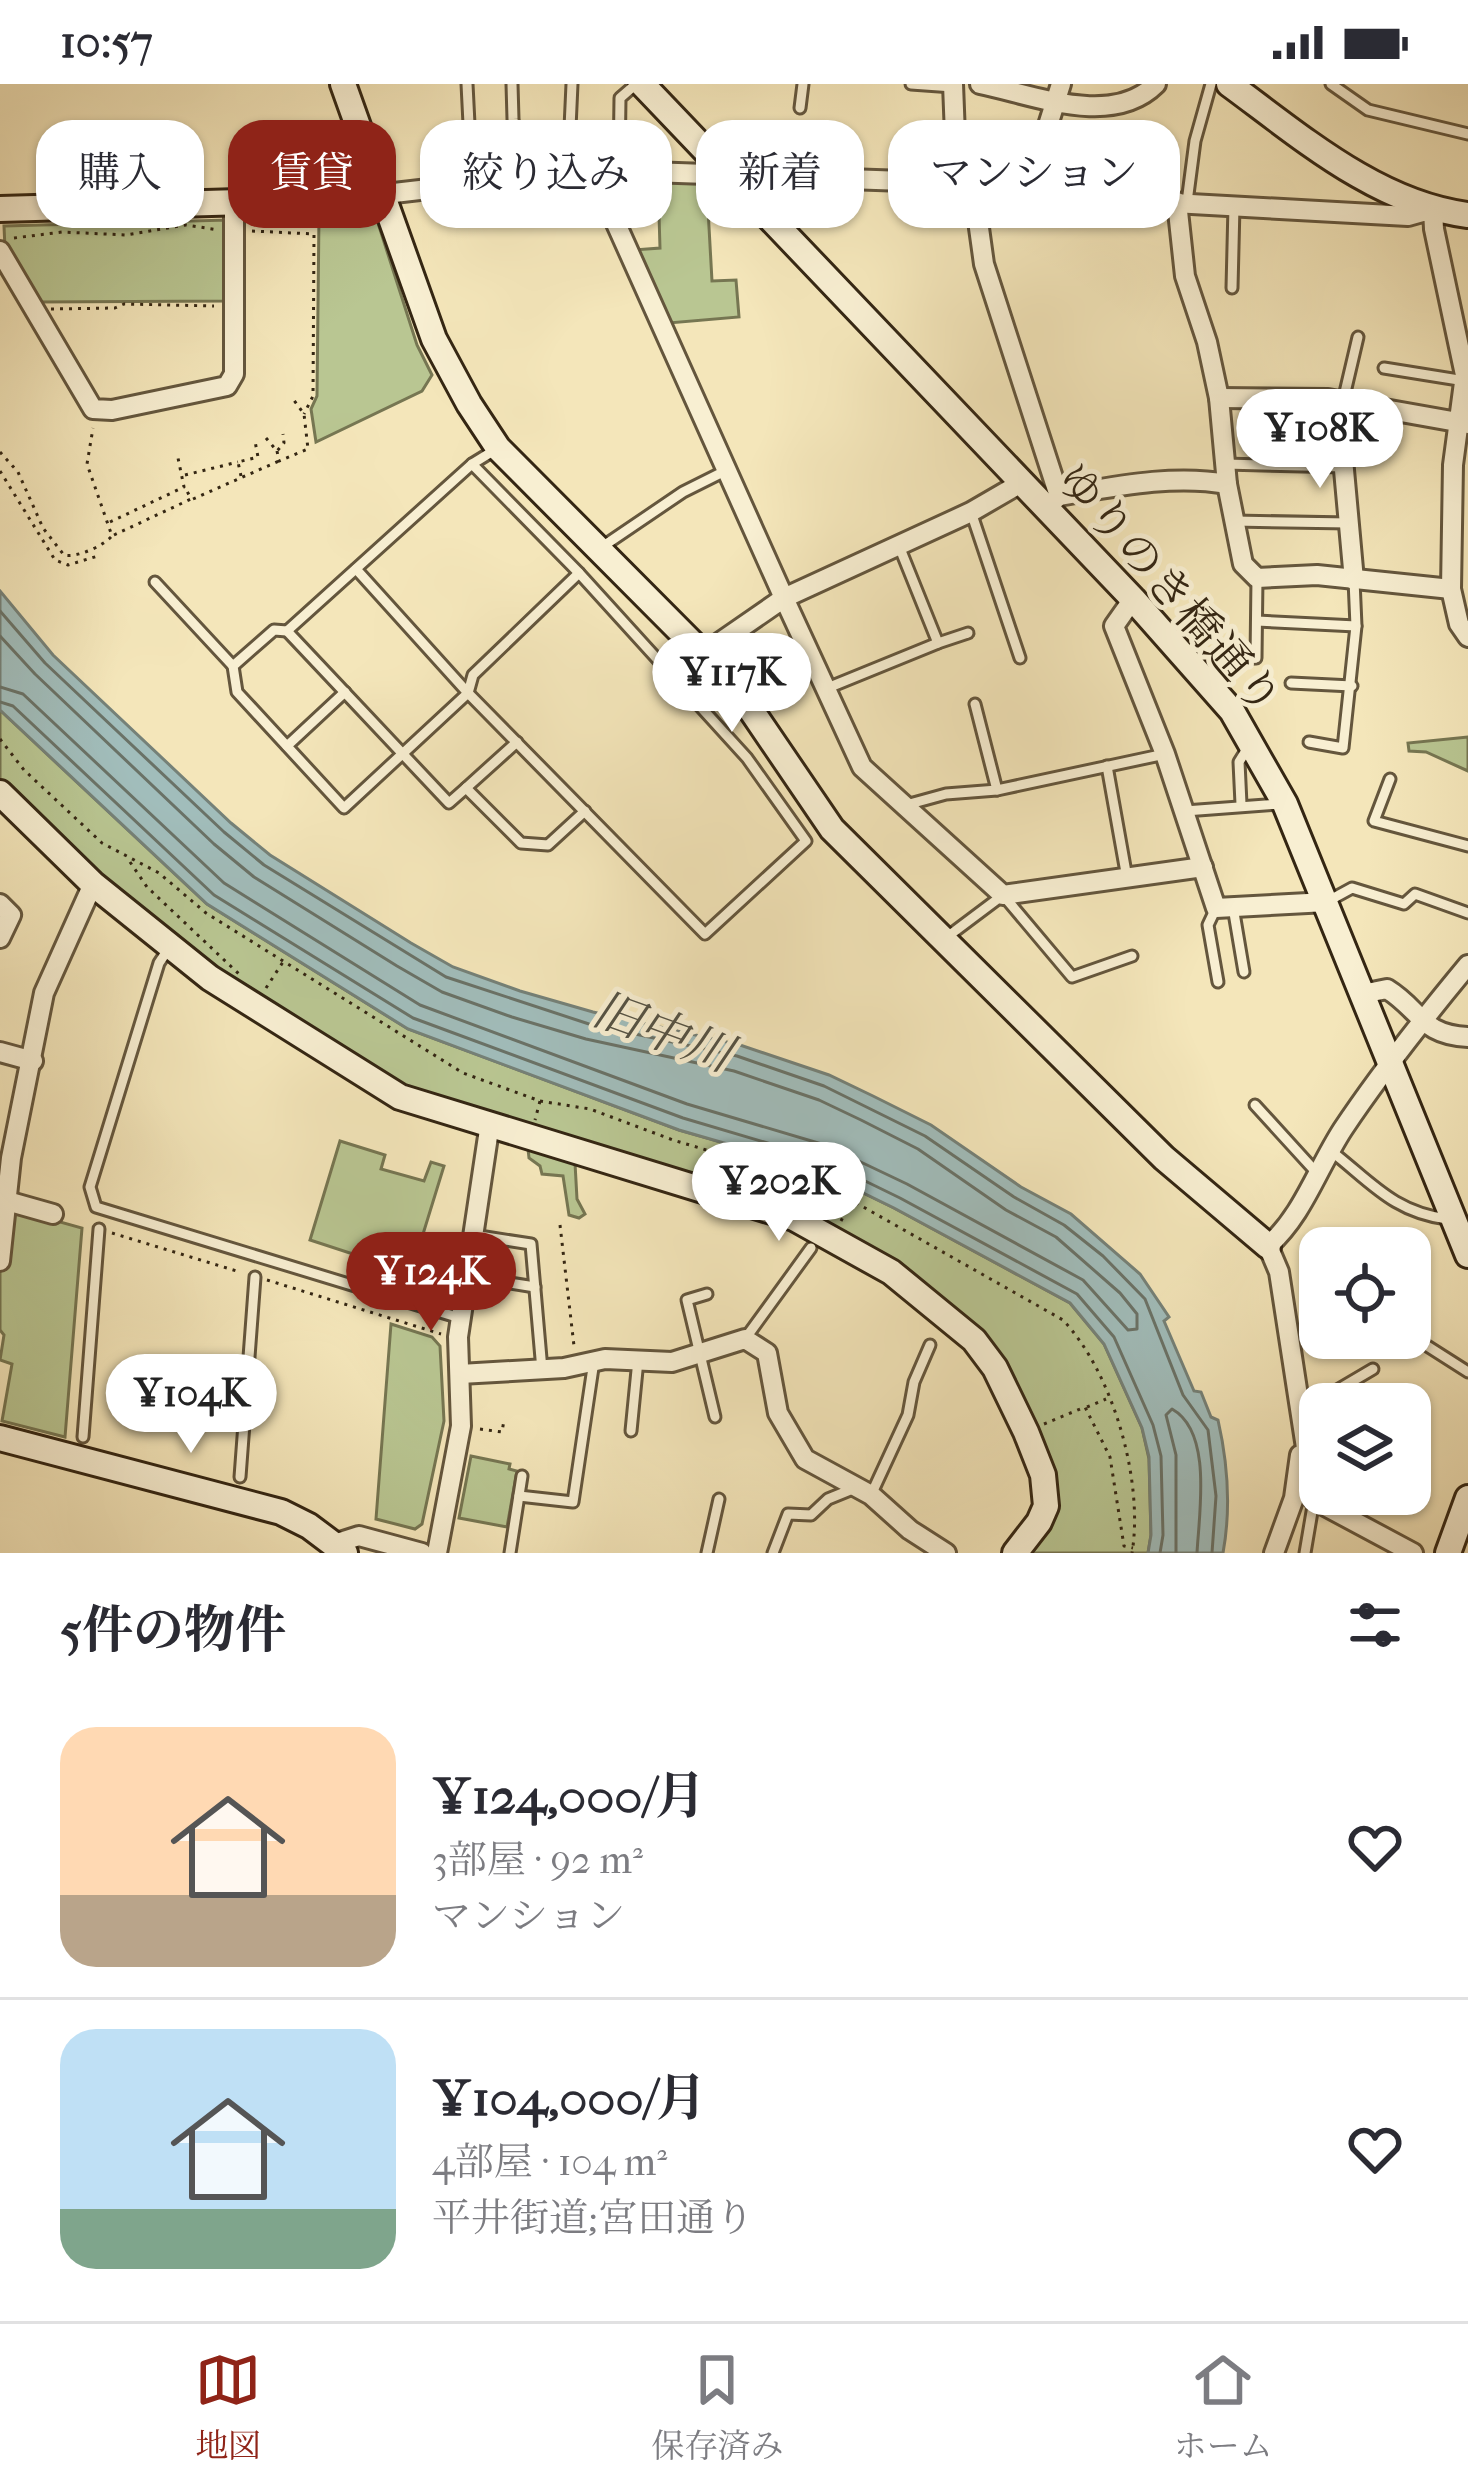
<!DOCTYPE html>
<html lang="ja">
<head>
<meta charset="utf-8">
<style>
  :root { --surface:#fff; --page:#f2f2f3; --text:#2b2b33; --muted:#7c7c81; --line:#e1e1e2; --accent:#8f2418 }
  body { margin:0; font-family:"IM FELL French Canon","Noto Serif JP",serif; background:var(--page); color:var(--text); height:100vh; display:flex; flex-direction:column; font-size:45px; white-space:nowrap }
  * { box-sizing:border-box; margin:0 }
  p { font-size:39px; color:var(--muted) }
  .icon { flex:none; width:66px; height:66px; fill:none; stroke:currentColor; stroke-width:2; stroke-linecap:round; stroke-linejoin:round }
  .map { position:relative; height:1469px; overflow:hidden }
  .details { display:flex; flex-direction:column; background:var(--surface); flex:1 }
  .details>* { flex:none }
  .guide { position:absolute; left:36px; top:36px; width:1398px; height:108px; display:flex; gap:24px }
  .buttons { position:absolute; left:1299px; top:1143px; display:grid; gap:24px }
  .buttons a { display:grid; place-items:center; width:132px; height:132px; border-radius:24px; background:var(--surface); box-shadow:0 3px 9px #0004; font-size:60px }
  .price { position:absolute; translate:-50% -102px; padding:0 27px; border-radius:42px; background:#fff; color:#222; font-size:39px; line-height:78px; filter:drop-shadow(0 3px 6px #0008) }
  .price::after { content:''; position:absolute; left:50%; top:72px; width:36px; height:27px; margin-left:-18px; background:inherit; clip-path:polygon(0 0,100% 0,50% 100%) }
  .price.active { background:var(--accent); color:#fff }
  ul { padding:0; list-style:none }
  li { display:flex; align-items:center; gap:36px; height:300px; padding:0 60px }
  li+li { border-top:3px solid var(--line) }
  li span { display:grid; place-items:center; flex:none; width:336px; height:240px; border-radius:36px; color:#555 }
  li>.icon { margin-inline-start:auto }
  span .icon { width:144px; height:144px; fill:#fffc; stroke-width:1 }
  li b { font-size:51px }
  h2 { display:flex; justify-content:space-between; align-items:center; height:144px; padding:0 60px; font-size:51px }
  .tag { padding:0 42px; border-radius:36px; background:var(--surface); box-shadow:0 3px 9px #0004; font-size:42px; line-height:108px }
  .tag.active { background:var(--accent); color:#fff }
  .status { display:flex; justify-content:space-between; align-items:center; height:84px; padding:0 60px; background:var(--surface); direction:ltr }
  .status svg { height:33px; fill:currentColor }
  .tab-bar { display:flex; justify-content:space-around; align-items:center; height:168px; border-top:3px solid var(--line); background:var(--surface); font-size:33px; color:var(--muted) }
  .tab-bar a { display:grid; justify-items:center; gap:6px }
  .tab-bar .active { color:var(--accent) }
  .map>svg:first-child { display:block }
  .green { fill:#b9c692; stroke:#767652; stroke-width:3 }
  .water { fill:#a1bdbb; stroke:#758178; stroke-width:3 }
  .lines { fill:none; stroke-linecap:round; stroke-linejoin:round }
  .shore { stroke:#6a7267; stroke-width:3 }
  .lane-casing { stroke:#64563d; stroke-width:15 }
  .street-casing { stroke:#64563d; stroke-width:24 }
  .secondary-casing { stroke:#342613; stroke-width:30 }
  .path { stroke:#342613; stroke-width:3; stroke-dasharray:3 6; stroke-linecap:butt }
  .lane { stroke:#f8efd2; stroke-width:9 }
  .street { stroke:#f8efd2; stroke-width:18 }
  .secondary { stroke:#f8efd2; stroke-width:24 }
  .labels { text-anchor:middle; stroke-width:10; stroke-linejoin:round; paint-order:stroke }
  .street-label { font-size:45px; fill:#342613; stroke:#f8efd2 }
  .water-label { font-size:48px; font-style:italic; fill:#555345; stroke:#f8efd2 }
</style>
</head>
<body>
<div class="status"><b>10:57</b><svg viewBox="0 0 49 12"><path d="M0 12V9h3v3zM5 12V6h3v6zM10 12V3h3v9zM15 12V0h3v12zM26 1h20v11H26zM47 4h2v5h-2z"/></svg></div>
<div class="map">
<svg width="1468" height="1469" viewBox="0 0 1468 1469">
  <rect width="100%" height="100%" fill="#f4e6ba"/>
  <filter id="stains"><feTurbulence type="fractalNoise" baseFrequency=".00167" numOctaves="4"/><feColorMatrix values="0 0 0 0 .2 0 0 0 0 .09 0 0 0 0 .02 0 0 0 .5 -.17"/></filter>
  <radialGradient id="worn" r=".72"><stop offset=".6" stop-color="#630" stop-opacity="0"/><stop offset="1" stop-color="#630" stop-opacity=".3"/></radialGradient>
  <g class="green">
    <polygon points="658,97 697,98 707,107 712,197 736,196 739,233 669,239 633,166 660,164"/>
    <polygon points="319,131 370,131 377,136 417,261 432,291 422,307 316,358 311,325 317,312"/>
    <polygon points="228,136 227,217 37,218 5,164 4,142"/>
    <polygon points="0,626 207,820 408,945 679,1046 814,1085 894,1124 1070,1219 1104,1260 1142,1344 1149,1375 1151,1451 1148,1469 1027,1469 1048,1444 1017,1307 866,1162 402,1002 230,894 162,847 64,761 0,697"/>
    <polygon points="1468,653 1468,687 1426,668 1409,667 1408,659"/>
    <polygon points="340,1057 385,1071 381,1085 424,1097 431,1078 444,1082 411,1189 310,1156"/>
    <polygon points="534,1061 575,1079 577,1115 585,1130 579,1134 569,1131 563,1092 542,1090 540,1082 529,1074 528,1065"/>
    <polygon points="10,1124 82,1144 65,1353 2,1337 12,1280 0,1276 4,1251 0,1246 0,1184 7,1183"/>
    <polygon points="391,1240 432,1253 440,1262 444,1337 422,1440 415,1445 376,1435"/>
    <polygon points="471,1372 510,1380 509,1385 517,1387 507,1443 459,1434"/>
  </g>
  <path class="water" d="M0,507L53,571L231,739L270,771L411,859L453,883L520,907L593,928L740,961L829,991L873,1012L931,1041L1021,1103L1071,1130L1140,1190L1169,1233L1164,1237L1194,1307L1201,1308L1211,1333L1218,1336C1228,1380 1231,1425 1223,1469H1148L1151,1451L1149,1373L1142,1344L1104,1260L1070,1219L894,1124L814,1085L679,1046L408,945L207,820L0,626Z"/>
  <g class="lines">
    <g class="shore">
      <polyline points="0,527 45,579 224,748 264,781 446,893 589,940 737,972 824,1002 925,1052 1014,1113 1064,1141 1103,1172 1145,1215 1183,1311 1208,1346 1216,1412 1212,1469"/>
      <polyline points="0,552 35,590 214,760 254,793 397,882 442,908 512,933 586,955 734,987 819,1016 861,1036 918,1065 1006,1126 1056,1153 1120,1209 1137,1230 1137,1245 1128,1246 1083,1196 907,1100 825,1061 687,1020 420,921 224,799 23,610 0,603"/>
      <polyline points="0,618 13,622 214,811 413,934 683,1034 818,1074 900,1114 1077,1210 1114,1253 1153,1341 1161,1372 1163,1451 1160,1469"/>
      <path d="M1176,1469V1371L1166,1331L1172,1325C1213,1348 1199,1429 1197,1469"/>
    </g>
    <defs>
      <g id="lane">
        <polyline points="467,0 472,100"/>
        <polyline points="512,0 513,35 521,94"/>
        <polyline points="911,0 953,3"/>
        <polyline points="1331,0 1368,26 1468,50"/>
        <polyline points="800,24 803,0"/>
        <polyline points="619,87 620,14 636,0"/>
        <polyline points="568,88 572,0"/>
        <polyline points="1187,118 1195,57 1211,0"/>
        <polyline points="1232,204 1234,122"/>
        <polyline points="1384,284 1465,297"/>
        <polyline points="1343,317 1358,253"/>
        <polyline points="498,364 472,380 287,547 274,546 233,582 237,608 344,724 468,609 473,591 579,489"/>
        <polyline points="1225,380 1345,383"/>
        <polyline points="971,428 1020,574"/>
        <polyline points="1234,437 1349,439"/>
        <polyline points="599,465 683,408 727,386"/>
        <polyline points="356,485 468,609 705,850 806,757 747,674 579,489 472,380"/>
        <polyline points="155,498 233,582"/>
        <polyline points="1257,537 1356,542"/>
        <polyline points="287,547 449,719 466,704 521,759 548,761 585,727"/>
        <polyline points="938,559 968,549"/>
        <polyline points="1234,575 1256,574 1257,494"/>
        <polyline points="1291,599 1352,602"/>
        <polyline points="825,605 938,559 899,462"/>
        <polyline points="975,620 997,706"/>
        <polyline points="1309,658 1343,664 1356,542 1354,496"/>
        <polyline points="287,662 345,608"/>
        <polyline points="1107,682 1127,794"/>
        <polyline points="1390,695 1374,737 1468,762"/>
        <polyline points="466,704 517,658"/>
        <polyline points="1241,720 1239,678 1249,662"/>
        <polyline points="906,721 946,710 997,706 1165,670"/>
        <polyline points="1185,727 1279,720"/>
        <polyline points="1330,816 1352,804 1404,820 1415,810 1468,829"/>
        <polyline points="1233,823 1244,888"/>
        <polyline points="1216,824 1208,841 1218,898"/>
        <polyline points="947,853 1003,811 1072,893 1132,872"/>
        <polyline points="169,864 159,879 90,1103 96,1123 460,1234"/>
        <polyline points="1255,1021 1316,1088"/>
        <path d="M1331,1067C1371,1098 1393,1128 1447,1135"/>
        <polyline points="473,1151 531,1160 542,1286"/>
        <polyline points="466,1192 535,1203"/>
        <polyline points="707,1210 687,1216 715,1333"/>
        <polyline points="1410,1251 1468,1288"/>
        <polyline points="745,1255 811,1164"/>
        <polyline points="1381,1259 1388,1254"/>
        <polyline points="1300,1328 1373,1285"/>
        <polyline points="631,1347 638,1276"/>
        <polyline points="83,1353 99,1145"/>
        <polyline points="240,1393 255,1193"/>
        <polyline points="871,1411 908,1331 914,1298 930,1261"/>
        <polyline points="519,1412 573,1418 594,1277"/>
        <polyline points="510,1469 522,1392"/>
        <polyline points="707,1469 719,1415"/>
        <polyline points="773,1469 788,1430 811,1431 828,1415 855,1404"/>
        <polyline points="1305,1469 1314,1416"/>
      </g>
      <g id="street">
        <polyline points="953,0 957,103"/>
        <path d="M980,0C1034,11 1112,44 1156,0"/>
        <polyline points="592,86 784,514 971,428 1021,399"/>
        <polyline points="974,108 984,180 1059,412 1046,424"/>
        <polyline points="1043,110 1043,57 1061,0"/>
        <polyline points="382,114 394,109 592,86 933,98 974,108 1408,132 1433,125 1434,145 1465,291 1453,381 1451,505 1459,540 1468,553"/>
        <polyline points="1177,118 1185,192 1207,258 1219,314 1227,400 1243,480 1257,494 1317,491 1451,505"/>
        <polyline points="0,167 93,325 112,326 227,302 234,290 234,118"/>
        <polyline points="1219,314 1328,315 1468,340"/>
        <polyline points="1343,317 1341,353 1354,496"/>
        <path d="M1059,412C1113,403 1172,390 1227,400"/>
        <polyline points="1133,515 1114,542 1165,670 1216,824 1327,818"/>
        <polyline points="703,570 784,514 862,683 1003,811 1203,783"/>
        <polyline points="0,820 11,831 0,854"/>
        <path d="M1362,910L1387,905C1421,926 1421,951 1468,953"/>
        <polyline points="0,968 33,977"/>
        <polyline points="7,1117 53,1130"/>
        <polyline points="0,1177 11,1074 44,909 93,800"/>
        <polyline points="460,1290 564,1284 605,1275 672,1278 745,1255 767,1269 778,1329 805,1375 871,1411 910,1446 946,1469"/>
        <polyline points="334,1460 359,1452 422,1469"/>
        <polyline points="437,1469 461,1342 458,1253 490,1039"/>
        <polyline points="1274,1469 1294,1414 1300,1371"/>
        <path d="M1413,1469L1314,1416L1279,1188L1268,1162C1303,1131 1317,1085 1343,1045C1381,988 1424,934 1468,881"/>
      </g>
      <g id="secondary">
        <polyline points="343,0 434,255 469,320 498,364 703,570 749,623 832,745 1164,1074 1268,1162"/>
        <polyline points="642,0 1133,515 1232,627 1285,720 1468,1171"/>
        <path d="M1229,0C1300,52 1378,120 1468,131"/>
        <polyline points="0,125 382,114"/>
        <polyline points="0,709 93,800 210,894 400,1013 794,1134 891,1188 974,1256 995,1284 1026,1348 1043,1391 1046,1422 1039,1438 1015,1469"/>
        <polyline points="0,1354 281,1428 309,1442 345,1469"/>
        <polyline points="1448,1469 1468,1414"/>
      </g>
    </defs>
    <use href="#lane" class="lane-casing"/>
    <use href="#street" class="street-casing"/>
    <use href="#secondary" class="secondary-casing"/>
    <g class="path">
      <polyline points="252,147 314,150 313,312 304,330"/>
      <polyline points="14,154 62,148 126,151 186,141 219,146"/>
      <polyline points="51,225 115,224 124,220 214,222"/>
      <polyline points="266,354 277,367 284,359 283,350"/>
      <polyline points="277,367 279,377 308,365 304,330 293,315"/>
      <path d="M0,368L18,388L43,444L64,471C77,474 103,462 112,452L87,380L93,344"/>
      <polyline points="0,387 55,476 68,481 98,472"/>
      <polyline points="185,391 238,378"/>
      <polyline points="241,392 238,378 258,373 255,357"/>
      <polyline points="193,415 279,377"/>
      <polyline points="110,438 184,403 178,374"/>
      <polyline points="114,451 191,415 185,403"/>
      <polyline points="0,655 24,686 102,759 159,789 206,829 463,989 540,1017 535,1036"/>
      <polyline points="130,778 147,803 239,890"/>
      <polyline points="266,904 283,878"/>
      <path d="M540,1017L590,1025L673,1056L780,1088L851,1116L1063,1236C1113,1289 1144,1397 1132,1469"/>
      <polyline points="841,1137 850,1119"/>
      <polyline points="560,1141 574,1262"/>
      <polyline points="112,1149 240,1188"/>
      <polyline points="267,1196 441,1250"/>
      <polyline points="1087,1323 1106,1315"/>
      <polyline points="1044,1340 1085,1323 1110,1373 1124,1462 1133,1464"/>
      <polyline points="480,1345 502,1348 504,1336"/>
    </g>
    <use href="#lane" class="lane"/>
    <use href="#street" class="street"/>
    <use href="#secondary" class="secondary"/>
  </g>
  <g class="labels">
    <g class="street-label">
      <text transform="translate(1170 504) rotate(49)" y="16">ゆりのき橋通り</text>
    </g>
    <g class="water-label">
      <text transform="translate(663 947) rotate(20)" y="17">旧中川</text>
    </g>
  </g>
  <rect width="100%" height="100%" filter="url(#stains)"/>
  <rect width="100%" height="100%" fill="url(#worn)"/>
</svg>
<div class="buttons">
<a><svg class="icon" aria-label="locate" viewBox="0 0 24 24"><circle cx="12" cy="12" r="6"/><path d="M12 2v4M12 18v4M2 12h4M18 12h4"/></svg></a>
<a><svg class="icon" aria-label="layers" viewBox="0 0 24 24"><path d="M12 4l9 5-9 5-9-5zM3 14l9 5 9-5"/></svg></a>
</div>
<b class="price" style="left:1320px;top:407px">¥108K</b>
<b class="price" style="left:732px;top:651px">¥117K</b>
<b class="price" style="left:779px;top:1160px">¥202K</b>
<b class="price active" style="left:431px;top:1250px">¥124K</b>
<b class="price" style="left:191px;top:1372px">¥104K</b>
<div class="guide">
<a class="tag">購入</a>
<a class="tag active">賃貸</a>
<a class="tag">絞り込み</a>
<a class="tag">新着</a>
<a class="tag">マンション</a>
</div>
</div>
<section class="details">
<h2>5件の物件<svg class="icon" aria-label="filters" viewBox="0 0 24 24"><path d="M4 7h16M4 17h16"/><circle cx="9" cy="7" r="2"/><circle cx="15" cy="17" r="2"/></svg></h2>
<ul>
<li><span style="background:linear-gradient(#ffd9b3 70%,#b9a48a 0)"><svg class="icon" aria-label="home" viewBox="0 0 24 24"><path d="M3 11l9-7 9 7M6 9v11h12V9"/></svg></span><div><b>¥124,000/月</b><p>3部屋 · 92 m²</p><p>マンション</p></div><svg class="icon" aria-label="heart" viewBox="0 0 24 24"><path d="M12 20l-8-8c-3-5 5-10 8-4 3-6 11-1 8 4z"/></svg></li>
<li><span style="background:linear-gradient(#bfe0f5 75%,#7fa58c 0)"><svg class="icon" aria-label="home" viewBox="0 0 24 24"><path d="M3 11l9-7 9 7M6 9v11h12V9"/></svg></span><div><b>¥104,000/月</b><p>4部屋 · 104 m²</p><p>平井街道;宮田通り</p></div><svg class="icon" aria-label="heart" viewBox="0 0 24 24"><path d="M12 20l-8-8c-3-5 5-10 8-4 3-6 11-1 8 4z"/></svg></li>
</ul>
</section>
<nav class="tab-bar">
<a class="active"><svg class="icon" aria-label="map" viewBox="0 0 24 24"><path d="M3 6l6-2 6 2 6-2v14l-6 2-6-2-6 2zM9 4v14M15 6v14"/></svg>地図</a>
<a><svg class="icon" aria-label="saved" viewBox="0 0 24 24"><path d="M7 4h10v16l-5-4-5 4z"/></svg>保存済み</a>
<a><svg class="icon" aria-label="home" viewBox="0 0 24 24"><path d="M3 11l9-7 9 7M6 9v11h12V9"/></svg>ホーム</a>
</nav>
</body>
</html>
